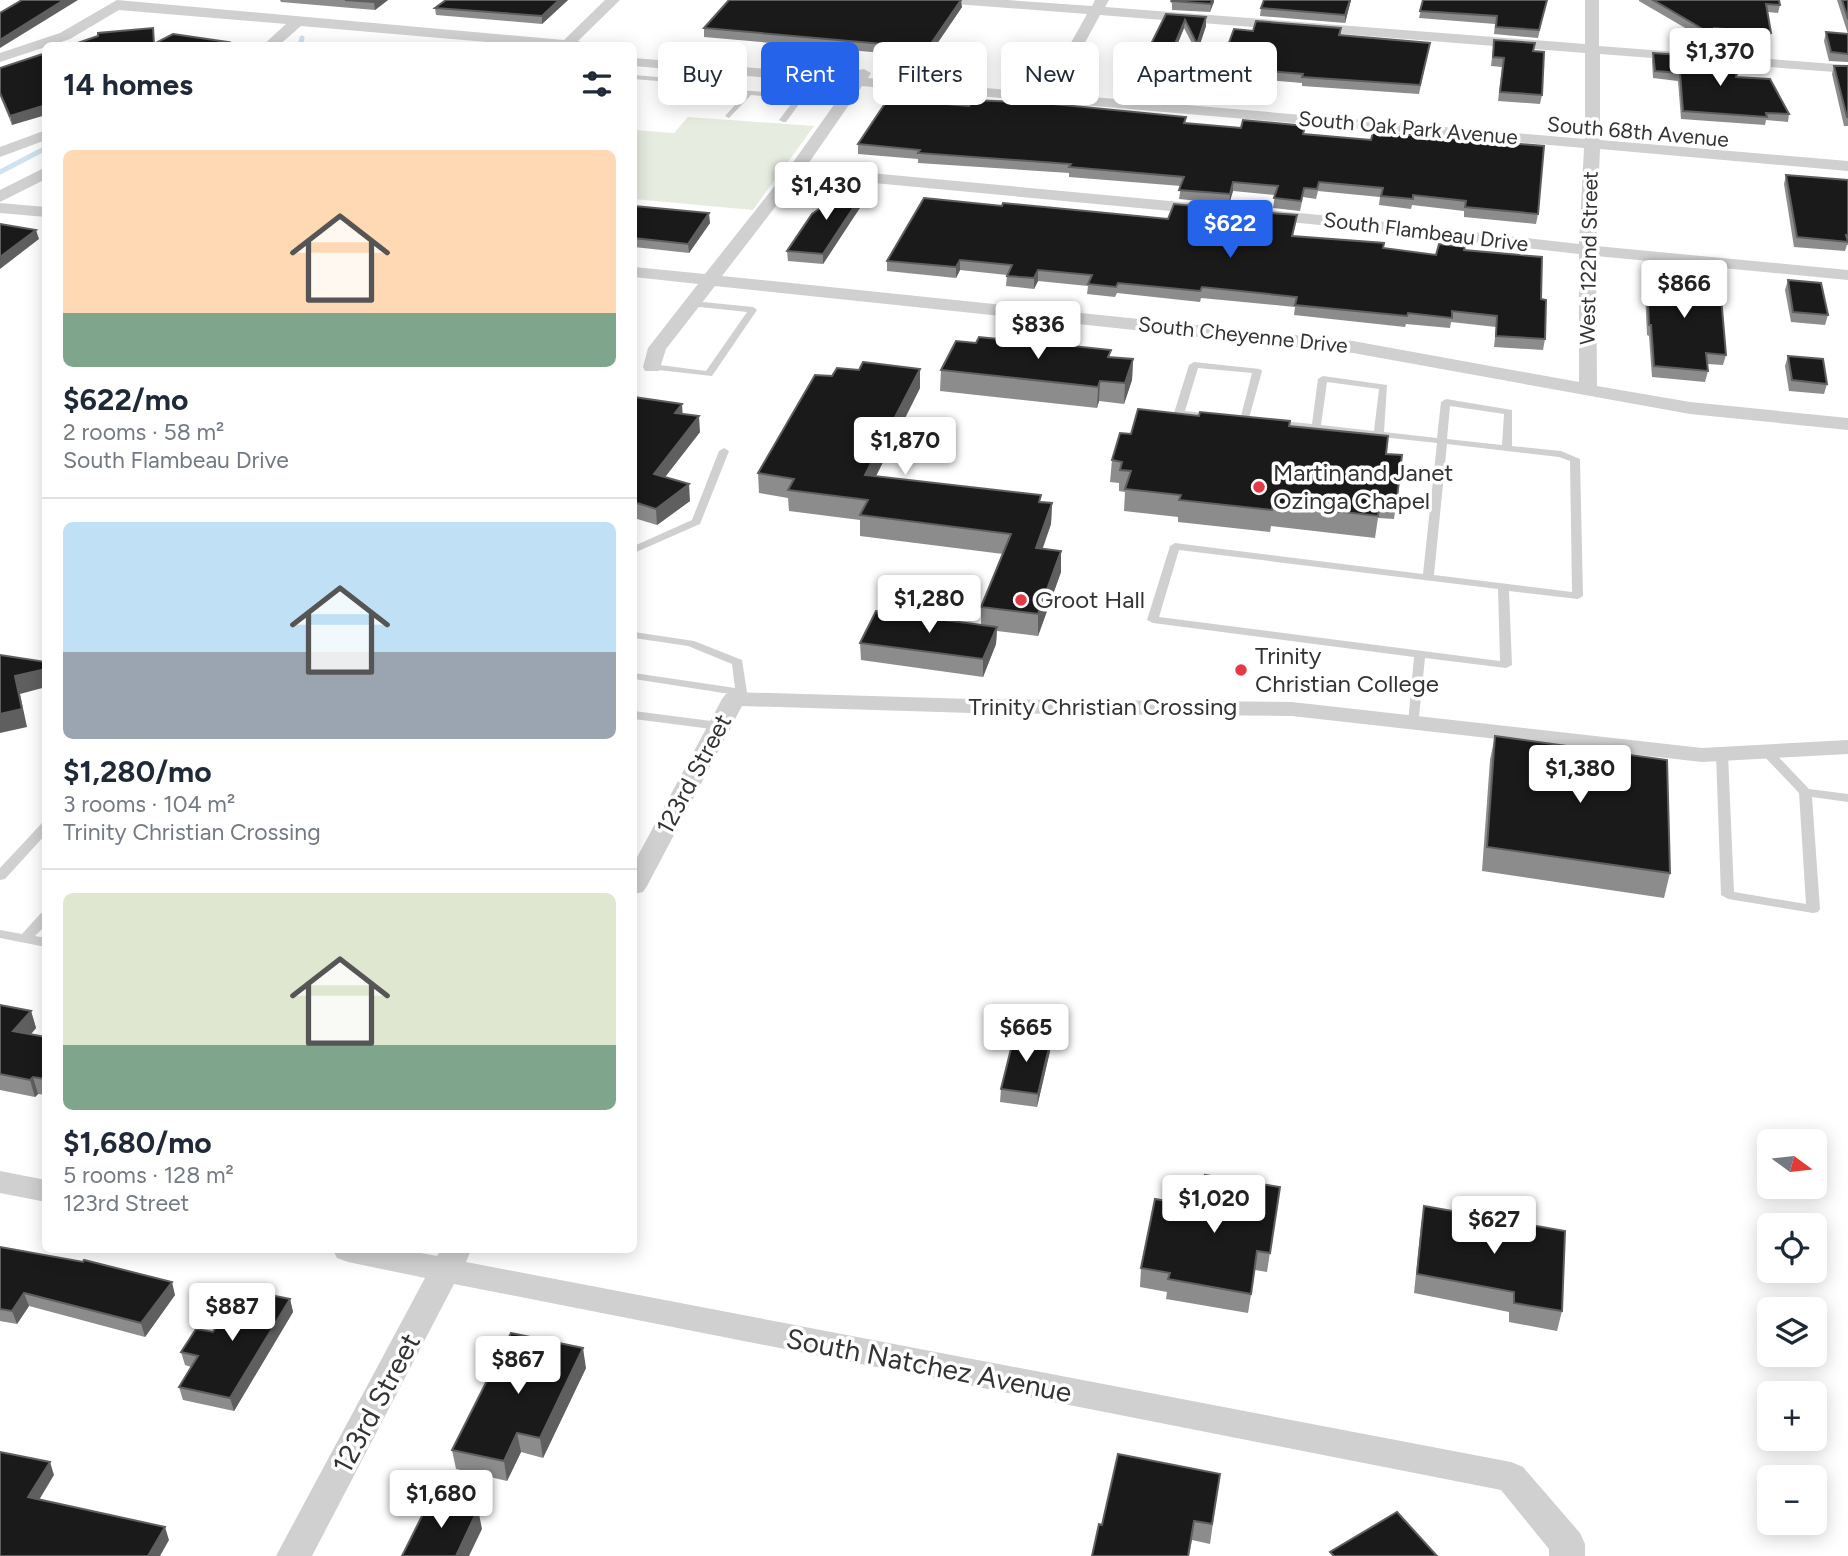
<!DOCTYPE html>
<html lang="en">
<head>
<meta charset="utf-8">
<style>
  :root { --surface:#fff; --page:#f6f6f7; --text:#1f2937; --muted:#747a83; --line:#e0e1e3; --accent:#2563eb }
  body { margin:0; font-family:Figtree,sans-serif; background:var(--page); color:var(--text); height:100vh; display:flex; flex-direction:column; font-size:26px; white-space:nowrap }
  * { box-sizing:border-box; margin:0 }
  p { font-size:23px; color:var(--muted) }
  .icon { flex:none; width:38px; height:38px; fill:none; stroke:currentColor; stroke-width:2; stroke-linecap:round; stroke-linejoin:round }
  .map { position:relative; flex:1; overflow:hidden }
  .panel { position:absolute; left:42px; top:42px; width:595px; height:1211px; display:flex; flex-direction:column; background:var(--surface); border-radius:10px; box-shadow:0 4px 18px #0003 }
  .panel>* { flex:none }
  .top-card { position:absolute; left:658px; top:42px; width:665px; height:63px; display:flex; gap:14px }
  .needle { width:46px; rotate:105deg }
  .buttons { position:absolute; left:1757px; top:1129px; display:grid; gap:14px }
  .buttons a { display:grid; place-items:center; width:70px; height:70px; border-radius:10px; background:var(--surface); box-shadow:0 4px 18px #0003; font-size:35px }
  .price { position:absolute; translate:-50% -60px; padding:0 16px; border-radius:7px; background:#fff; color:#222; font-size:23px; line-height:46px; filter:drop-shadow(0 2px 4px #0008) }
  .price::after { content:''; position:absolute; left:50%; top:42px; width:21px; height:16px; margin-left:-10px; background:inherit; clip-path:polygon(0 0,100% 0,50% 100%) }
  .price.on { background:var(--accent); color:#fff }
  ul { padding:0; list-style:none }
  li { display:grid; align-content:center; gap:14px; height:371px; padding:0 21px }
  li+li { border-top:2px solid var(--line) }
  li span { display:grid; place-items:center; height:217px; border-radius:10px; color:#555 }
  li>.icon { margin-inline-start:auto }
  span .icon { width:126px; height:126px; fill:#fffc; stroke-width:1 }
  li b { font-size:30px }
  h2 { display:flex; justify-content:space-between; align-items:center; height:84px; padding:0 21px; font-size:30px }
  .pill { padding:0 24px; border-radius:10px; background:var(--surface); box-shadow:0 4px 18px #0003; font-size:24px; line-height:63px }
  .pill.on { background:var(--accent); color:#fff }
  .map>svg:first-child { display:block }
  .green { fill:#e6ecdf }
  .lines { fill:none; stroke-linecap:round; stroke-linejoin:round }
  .stream { stroke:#cfe2ee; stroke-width:5 }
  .service { fill:#d0d0d0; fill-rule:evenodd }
  .minor { fill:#d0d0d0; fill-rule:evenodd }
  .wall { fill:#8c8c8c }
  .shaded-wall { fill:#5f5f5f }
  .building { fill:#1a1a1a; stroke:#5f5f5f; stroke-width:2 }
  .poi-dot { fill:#e63946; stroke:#fff; stroke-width:2.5 }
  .labels { text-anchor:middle; stroke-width:7; stroke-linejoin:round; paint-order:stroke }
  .far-street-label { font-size:21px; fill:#333; stroke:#fff }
  .poi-label { font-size:24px; fill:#333; stroke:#fff; text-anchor:start }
  .street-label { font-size:24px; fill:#333; stroke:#fff }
  .near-street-label { font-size:28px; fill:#333; stroke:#fff }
</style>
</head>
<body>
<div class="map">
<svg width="1848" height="1556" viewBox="0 0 1848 1556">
  <rect width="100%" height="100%" fill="#fff"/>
  <polygon class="green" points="688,117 814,126 753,210 634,199 634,130 674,133"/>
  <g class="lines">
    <g class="stream">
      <polyline points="300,46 302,38"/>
      <polyline points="0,172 46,148"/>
    </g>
    <g class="service">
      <polygon points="738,70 745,72 732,85 740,90 844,99 848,101 844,103 802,100 786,122 783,122 779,120 795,99 751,95 729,118 725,116 744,95 735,94 726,87 634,79 634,75 726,83"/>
      <polygon points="693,301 753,307 757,310 712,376 649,369 647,367 652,364 706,371 747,312 690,306 690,302"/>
      <polygon points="1194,362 1260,369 1262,371 1248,422 1245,423 1240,420 1252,373 1198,368 1185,411 1214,414 1219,417 1214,420 1176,415 1174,413 1189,365"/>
      <path d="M1323,376L1387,385L1384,432L1437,438L1441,402L1446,399L1512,410V446L1561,451L1580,459L1583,596L1578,599L1509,591L1512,665L1506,668L1425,658L1418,726L1414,727L1408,723L1414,657L1153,623L1147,620L1170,546L1175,543L1423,574L1437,443L1271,425L1269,423L1274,420L1312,424L1318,379ZM1327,382L1379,389L1374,431L1321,425ZM1450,406L1504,414L1502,445L1447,439ZM1447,444L1559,457L1570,461L1572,592L1434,575ZM1179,550L1498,589L1500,661L1159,617Z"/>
      <polygon points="724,448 729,451 700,524 634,553 634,546 692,520 719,451"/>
      <polygon points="634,632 694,641 742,660 748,699 742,703 738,701 736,695 634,679 634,673 735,688 732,664 688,646 634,638"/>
      <polygon points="634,711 719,722 725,726 719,730 634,719"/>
      <polygon points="1766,747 1770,748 1809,789 1848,794 1848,802 1812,797 1820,909 1818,912 1813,913 1728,899 1721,895 1716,754 1722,750 1728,754 1734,892 1806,904 1799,793 1762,754 1760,751 1762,748"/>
      <polygon points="46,822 46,834 5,879 0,880 0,868 42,823"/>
      <polygon points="46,912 46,925 35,936 46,938 46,947 0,938 0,930 22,934 41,913"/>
    </g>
    <g class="minor">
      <polygon points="117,0 564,40 605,0 620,0 578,41 595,46 533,46 301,26 278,46 262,46 286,24 119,10 70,39 0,62 0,53 60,33"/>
      <path d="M948,0H1007L1092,6L1095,0H1109L1105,7L1585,44V0H1599V46L1848,65V73L1600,54V140L1848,161V171L1600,149L1596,246L1848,270V280L1596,256L1597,386L1690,402L1848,418V430L1690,414L1353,353L715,286L666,349L659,371H645L643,367L648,348L698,284L634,277V267L705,274L789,168L848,85L634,66V58L854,76L859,70L864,69L871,73L868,78L1043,93L1087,14L955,4ZM1100,15L1585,53V139L1057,94ZM862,86L1584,148L1579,244L1341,217L806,167ZM799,176L1341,227L1579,254V382L1353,341L722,276Z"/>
      <polygon points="46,130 46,140 0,157 0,147"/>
      <polygon points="46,167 46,179 0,202 0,190"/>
      <polygon points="0,203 46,207 46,217 0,213"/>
      <polygon points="734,692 972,699 1292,702 1702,748 1848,740 1848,754 1702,762 1292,716 972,713 742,706 647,886 643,892 634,894 634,863 722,699 726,694"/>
      <polygon points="0,1171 46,1180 46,1202 0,1193"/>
      <polygon points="333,1250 405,1250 437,1256 441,1250 471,1250 466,1262 1511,1462 1523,1467 1580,1533 1585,1544 1585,1556 1549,1556 1549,1549 1501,1490 454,1284 312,1556 276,1556 425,1278 348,1262 337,1258"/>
    </g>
  </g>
  <g class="wall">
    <polygon points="280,0 388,0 375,10 281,2"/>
    <polygon points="446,0 568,0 542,24 436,15 435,8"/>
    <polygon points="1170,0 1214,0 1210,12 1172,10 1172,4"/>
    <polygon points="1264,0 1351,0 1345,23 1260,16 1261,8"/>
    <polygon points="1423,0 1547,0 1538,38 1494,34 1495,24 1419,18"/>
    <polygon points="1639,0 1779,0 1780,5 1778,13 1768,12 1771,33 1770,41 1713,37 1711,43 1639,1"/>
    <polygon points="1837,0 1848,0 1848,62 1829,61 1824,41 1826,32 1848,34"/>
    <polygon points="962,7 928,57 704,37 704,28"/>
    <polygon points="1166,14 1206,26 1197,53 1184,28 1164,77 1140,75 1140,66"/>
    <polygon points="1341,28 1341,36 1430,43 1419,94 1302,86 1302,83 1219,76 1220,67 1253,31"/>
    <polygon points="1494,40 1534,51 1542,95 1540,104 1498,101 1502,67 1491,66"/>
    <polygon points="1653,53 1736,77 1789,114 1788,122 1766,120 1765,125 1681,119 1678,81 1653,78 1652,61"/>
    <polygon points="1834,66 1848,66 1848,126 1844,126 1832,74"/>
    <polygon points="0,68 12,125 0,96"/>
    <polygon points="969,106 1241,128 1305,126 1304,134 1538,214 1536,224 1464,217 1464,211 1412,205 1411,209 1379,205 1380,197 1318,191 1316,199 1303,197 1300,211 1273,208 1275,195 1233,191 1229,204 1179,199 1181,186 1069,177 1069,173 918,163 918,159 858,154 858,144"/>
    <polygon points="1786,175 1848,180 1848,245 1847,245 1845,251 1794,247 1784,184"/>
    <polygon points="865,190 865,200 823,264 788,261 787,251"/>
    <polygon points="634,206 710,223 689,253 634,247"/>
    <polygon points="1002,206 1168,219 1225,209 1224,219 1221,229 1264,233 1297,215 1293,236 1436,255 1464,250 1541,299 1545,339 1543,350 1494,347 1496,327 1451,322 1450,328 1406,324 1405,327 1294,315 1295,307 1201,298 1200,302 1117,293 1115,297 1087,294 1088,286 1038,281 1034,289 1006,286 1007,275 960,270 956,278 887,271 887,261"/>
    <polygon points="1651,267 1696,283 1726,355 1723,365 1707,364 1708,371 1705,382 1652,377 1649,336 1647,335 1645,292 1647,282 1649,282"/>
    <polygon points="1788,280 1828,315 1825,325 1791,322 1785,290"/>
    <polygon points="1019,341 1074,341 1073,346 1110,357 1133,359 1132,380 1124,404 1099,401 1097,408 940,391 941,370 976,343"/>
    <polygon points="1788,356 1827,384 1824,394 1789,391 1785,366"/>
    <polygon points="920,388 876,476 1052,503 1051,524 1043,548 1061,551 1061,572 1038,636 997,631 996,644 983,677 861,660 860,643 981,625 981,607 1003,554 860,536 860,520 789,511 788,498 759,493 758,473"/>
    <polygon points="634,397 683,414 700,432 665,477 690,501 657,525 634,518"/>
    <polygon points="1289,426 1386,454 1397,498 1394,519 1378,518 1375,538 1271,526 1270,532 1178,522 1178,517 1124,511 1125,492 1119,491 1119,483 1110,482 1112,460 1131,434"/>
    <polygon points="1495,736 1670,873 1664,898 1482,871 1490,760"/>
    <polygon points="0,1005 31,1011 36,1028 31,1034 46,1037 46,1095 38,1094 35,1097 0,1090"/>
    <polygon points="1051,1039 1050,1051 1037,1107 1000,1102 1001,1089"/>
    <polygon points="1280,1187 1267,1272 1255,1270 1248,1313 1166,1299 1167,1292 1140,1287 1141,1268 1199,1207"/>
    <polygon points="1424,1206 1562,1311 1557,1331 1509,1322 1509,1312 1414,1293 1421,1225"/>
    <polygon points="0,1247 175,1295 145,1337 29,1306 17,1324 0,1321"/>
    <polygon points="290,1299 293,1312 234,1411 183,1400 179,1387 191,1367 185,1365 181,1352"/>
    <polygon points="586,1368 543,1458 521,1452 507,1481 456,1469 452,1450"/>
    <polygon points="1220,1474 1210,1544 1192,1540 1189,1556 1092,1556 1102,1525"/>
  </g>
  <g class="shaded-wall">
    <polygon points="64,0 78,0 0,48 0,40"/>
    <polygon points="377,0 388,0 375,10 374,2"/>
    <polygon points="559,0 568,0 542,24 542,16"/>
    <polygon points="961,0 962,7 928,57 928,48"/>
    <polygon points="1212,0 1214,0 1214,2 1210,12"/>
    <polygon points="1350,0 1351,0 1345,23 1345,15"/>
    <polygon points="1206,17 1206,26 1197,53 1197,44"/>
    <polygon points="1185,20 1184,28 1164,77 1165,68"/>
    <polygon points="46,105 46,115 12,125 10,116"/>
    <polygon points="1233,182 1233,191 1229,204 1230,194"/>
    <polygon points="865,190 865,200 823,264 823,254"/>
    <polygon points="1225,209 1224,219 1218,239 1219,228"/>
    <polygon points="709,213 710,223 689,253 688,244"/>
    <polygon points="36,230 39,239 0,269 0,257"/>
    <polygon points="960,260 960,270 956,278 956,267"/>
    <polygon points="1038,270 1038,281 1034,289 1034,278"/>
    <polygon points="1133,359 1132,380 1124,404 1125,383"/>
    <polygon points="920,369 920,388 866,496 865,475"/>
    <polygon points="1100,381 1099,401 1097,408 1098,387"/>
    <polygon points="682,404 683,420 675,413"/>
    <polygon points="699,416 700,432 655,490 654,474"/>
    <polygon points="689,484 690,501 657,525 656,509"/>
    <polygon points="1052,503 1051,524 1035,569 1036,548"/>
    <polygon points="1061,551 1061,572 1038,636 1038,614"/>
    <polygon points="997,627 996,644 983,677 983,659"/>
    <polygon points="46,669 46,687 20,694 27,727 0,733 0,714 15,676"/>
    <polygon points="31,1011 36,1028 19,1048 13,1031"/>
    <polygon points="1051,1039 1050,1051 1037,1107 1038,1094"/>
    <polygon points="33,1077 38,1094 35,1097 30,1080"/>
    <polygon points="172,1282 175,1295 145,1337 141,1323"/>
    <polygon points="24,1293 29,1306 17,1324 12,1311"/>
    <polygon points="290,1299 293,1312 234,1411 230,1398"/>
    <polygon points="583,1348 586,1368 543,1458 540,1438"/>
    <polygon points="517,1433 521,1452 507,1481 504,1461"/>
    <polygon points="50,1462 54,1475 33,1510 28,1497"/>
    <polygon points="478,1509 482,1529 469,1556 456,1556"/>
    <polygon points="165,1527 169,1540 160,1556 148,1556"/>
  </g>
  <g class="building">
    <polygon points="22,0 64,0 0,40 0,13"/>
    <polygon points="345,0 377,0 374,2"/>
    <polygon points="446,0 559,0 542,16 435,8"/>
    <polygon points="729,0 961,0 928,48 704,28"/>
    <polygon points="1173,0 1212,0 1211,4 1172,1"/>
    <polygon points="1264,0 1350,0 1345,15 1261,8"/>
    <polygon points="1423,0 1547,0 1539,30 1496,27 1497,16 1420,11"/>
    <polygon points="1653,0 1779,0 1780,5 1766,4 1771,33 1714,28 1713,35"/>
    <polygon points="1842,0 1848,0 1848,19"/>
    <polygon points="1166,14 1206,17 1197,44 1185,20 1165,68 1140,66"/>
    <polygon points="1256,21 1341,28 1339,35 1430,43 1420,85 1302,77 1303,74 1220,67 1234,29 1253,31"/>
    <polygon points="153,28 154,44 173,34 228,42 219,46 69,46 98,36 98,33"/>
    <polygon points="1826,32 1848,34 1848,54 1831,52"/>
    <polygon points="1494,40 1535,43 1533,51 1544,52 1542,95 1500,92 1504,58 1493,57"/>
    <polygon points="46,53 46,105 10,116 0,93 0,68"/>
    <polygon points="1653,53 1696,56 1737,74 1736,77 1770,79 1789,114 1766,113 1767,117 1683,111 1680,73 1655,71"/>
    <polygon points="1834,66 1848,66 1848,117 1847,117"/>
    <polygon points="888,99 969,106 973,100 1043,103 1186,117 1184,123 1241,128 1243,120 1305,126 1303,134 1371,140 1373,132 1544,146 1538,214 1465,207 1466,201 1413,195 1413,199 1381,196 1383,188 1319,182 1317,189 1304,188 1301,201 1274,198 1278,186 1233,182 1230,194 1179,190 1184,177 1069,167 1071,164 918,153 920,150 858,144"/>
    <polygon points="1786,175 1848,180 1848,235 1846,235 1848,242 1797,237"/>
    <polygon points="835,187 865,190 823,254 787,251 812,214 822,207"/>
    <polygon points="924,198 1002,206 1003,203 1168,219 1174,204 1225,209 1219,228 1264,233 1270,213 1297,215 1292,236 1384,243 1383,248 1436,255 1439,244 1465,247 1464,250 1542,257 1541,299 1546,300 1545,339 1496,336 1497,316 1452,311 1452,318 1408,313 1407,316 1295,305 1297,297 1202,287 1200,291 1118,283 1116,287 1088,284 1092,275 1038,270 1034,278 1007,276 1012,265 960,260 956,267 887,261"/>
    <polygon points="634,206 709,213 688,244 634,238"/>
    <polygon points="0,224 36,230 0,257"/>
    <polygon points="1651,267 1694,271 1696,283 1720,285 1726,355 1706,353 1708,371 1654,366 1651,325 1649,325 1647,282 1652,282"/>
    <polygon points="1788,280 1821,283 1828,315 1793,312"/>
    <polygon points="1021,335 1074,341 1072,346 1111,350 1108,357 1133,359 1125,383 1100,381 1098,387 941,370 956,341 976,343 979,337 1019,341"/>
    <polygon points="1788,356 1823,359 1827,384 1792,380"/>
    <polygon points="863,362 920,369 865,475 1041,495 1039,502 1052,503 1036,548 1061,551 1038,614 981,607 1011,534 860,515 868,500 788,490 794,479 758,473 815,375 832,376 837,368 859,370"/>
    <polygon points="634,397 682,404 675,413 699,416 654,474 689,484 656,509 634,502"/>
    <polygon points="1138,409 1199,416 1200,412 1290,421 1289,426 1388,436 1386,454 1402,455 1397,498 1380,496 1378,516 1273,504 1272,510 1179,500 1181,495 1125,489 1131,471 1120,470 1122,462 1112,460 1120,433 1131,434"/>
    <polygon points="876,611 997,627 983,659 860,643"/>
    <polygon points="0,655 46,662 46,669 15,676 22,709 0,714"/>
    <polygon points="1495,736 1667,760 1670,873 1487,847"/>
    <polygon points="0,1005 31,1011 13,1031 46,1037 46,1079 33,1077 30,1080 0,1074"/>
    <polygon points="1015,1033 1051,1039 1038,1094 1001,1089"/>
    <polygon points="1205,1175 1280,1187 1270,1253 1257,1251 1251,1294 1168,1279 1170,1273 1141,1268 1155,1199 1199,1207"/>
    <polygon points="1424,1206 1565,1231 1562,1311 1514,1303 1514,1292 1417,1274"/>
    <polygon points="0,1247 83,1262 84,1260 172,1282 141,1323 24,1293 12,1311 0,1309"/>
    <polygon points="240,1289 290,1299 230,1398 179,1387 198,1356 181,1352 196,1329 213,1332"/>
    <polygon points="511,1333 583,1348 540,1438 517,1433 504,1461 452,1450"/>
    <polygon points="0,1452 50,1462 28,1497 165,1527 148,1556 0,1556"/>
    <polygon points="1118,1454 1220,1474 1212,1524 1194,1521 1188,1556 1092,1556 1099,1524 1102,1525"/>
    <polygon points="431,1498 478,1509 456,1556 402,1556"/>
    <polygon points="1397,1512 1437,1556 1334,1556 1330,1552"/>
  </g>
  <g class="poi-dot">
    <circle cx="1259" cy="487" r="7"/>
    <circle cx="1021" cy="600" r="7"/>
    <circle cx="1241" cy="670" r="7"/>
  </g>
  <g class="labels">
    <g class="far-street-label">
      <text transform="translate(1408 128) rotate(5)" y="7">South Oak Park Avenue</text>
      <text transform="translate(1638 132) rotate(5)" y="7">South 68th Avenue</text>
      <text transform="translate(1426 232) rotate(7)" y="7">South Flambeau Drive</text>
      <text transform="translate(1589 258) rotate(-89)" y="7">West 122nd Street</text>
      <text transform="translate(1243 335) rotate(6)" y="7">South Cheyenne Drive</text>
    </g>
    <g class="poi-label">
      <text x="1273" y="481">Martin and Janet<tspan x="1273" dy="28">Ozinga Chapel</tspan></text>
      <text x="1035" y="608">Groot Hall</text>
      <text x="1255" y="664">Trinity<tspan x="1255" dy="28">Christian College</tspan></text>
    </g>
    <g class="street-label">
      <text x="1103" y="715">Trinity Christian Crossing</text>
      <text transform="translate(694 774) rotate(-62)" y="8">123rd Street</text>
    </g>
    <g class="near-street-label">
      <text transform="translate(929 1365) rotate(11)" y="10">South Natchez Avenue</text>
      <text transform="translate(376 1403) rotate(-62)" y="10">123rd Street</text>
    </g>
  </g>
</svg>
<div class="buttons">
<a><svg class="needle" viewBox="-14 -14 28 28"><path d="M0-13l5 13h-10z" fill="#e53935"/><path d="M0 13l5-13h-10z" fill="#747a83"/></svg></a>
<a><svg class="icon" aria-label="locate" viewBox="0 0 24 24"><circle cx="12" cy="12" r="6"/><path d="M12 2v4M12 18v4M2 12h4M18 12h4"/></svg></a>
<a><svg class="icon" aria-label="layers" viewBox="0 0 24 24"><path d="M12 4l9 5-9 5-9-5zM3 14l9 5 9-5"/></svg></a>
<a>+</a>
<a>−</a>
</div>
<b class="price" style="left:1720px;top:88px">$1,370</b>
<b class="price" style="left:826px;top:222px">$1,430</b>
<b class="price on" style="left:1230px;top:260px">$622</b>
<b class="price" style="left:1684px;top:320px">$866</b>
<b class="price" style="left:1038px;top:361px">$836</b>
<b class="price" style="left:905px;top:477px">$1,870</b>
<b class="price" style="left:929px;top:635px">$1,280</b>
<b class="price" style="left:1580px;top:805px">$1,380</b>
<b class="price" style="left:1026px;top:1064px">$665</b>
<b class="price" style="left:1214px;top:1235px">$1,020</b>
<b class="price" style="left:1494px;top:1256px">$627</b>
<b class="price" style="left:232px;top:1343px">$887</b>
<b class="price" style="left:518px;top:1396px">$867</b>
<b class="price" style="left:441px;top:1530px">$1,680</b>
<div class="top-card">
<a class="pill">Buy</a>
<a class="pill on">Rent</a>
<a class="pill">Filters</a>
<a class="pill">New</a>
<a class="pill">Apartment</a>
</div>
<section class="panel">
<h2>14 homes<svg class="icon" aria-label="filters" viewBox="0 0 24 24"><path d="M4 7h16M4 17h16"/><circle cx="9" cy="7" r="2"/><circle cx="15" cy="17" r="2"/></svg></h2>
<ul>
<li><span style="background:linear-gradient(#ffd9b3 75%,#7fa58c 0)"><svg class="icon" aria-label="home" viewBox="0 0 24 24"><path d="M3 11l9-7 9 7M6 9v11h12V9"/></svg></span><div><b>$622/mo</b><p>2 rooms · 58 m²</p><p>South Flambeau Drive</p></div></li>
<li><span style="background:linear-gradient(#bfe0f5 60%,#9aa5b1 0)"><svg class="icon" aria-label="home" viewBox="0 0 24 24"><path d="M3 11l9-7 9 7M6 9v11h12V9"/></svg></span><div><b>$1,280/mo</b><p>3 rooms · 104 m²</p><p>Trinity Christian Crossing</p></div></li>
<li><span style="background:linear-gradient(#dfe7d0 70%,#7fa58c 0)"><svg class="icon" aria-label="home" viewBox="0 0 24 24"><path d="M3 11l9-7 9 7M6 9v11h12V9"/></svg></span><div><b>$1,680/mo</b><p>5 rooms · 128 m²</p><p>123rd Street</p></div></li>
</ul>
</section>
</div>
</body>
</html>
